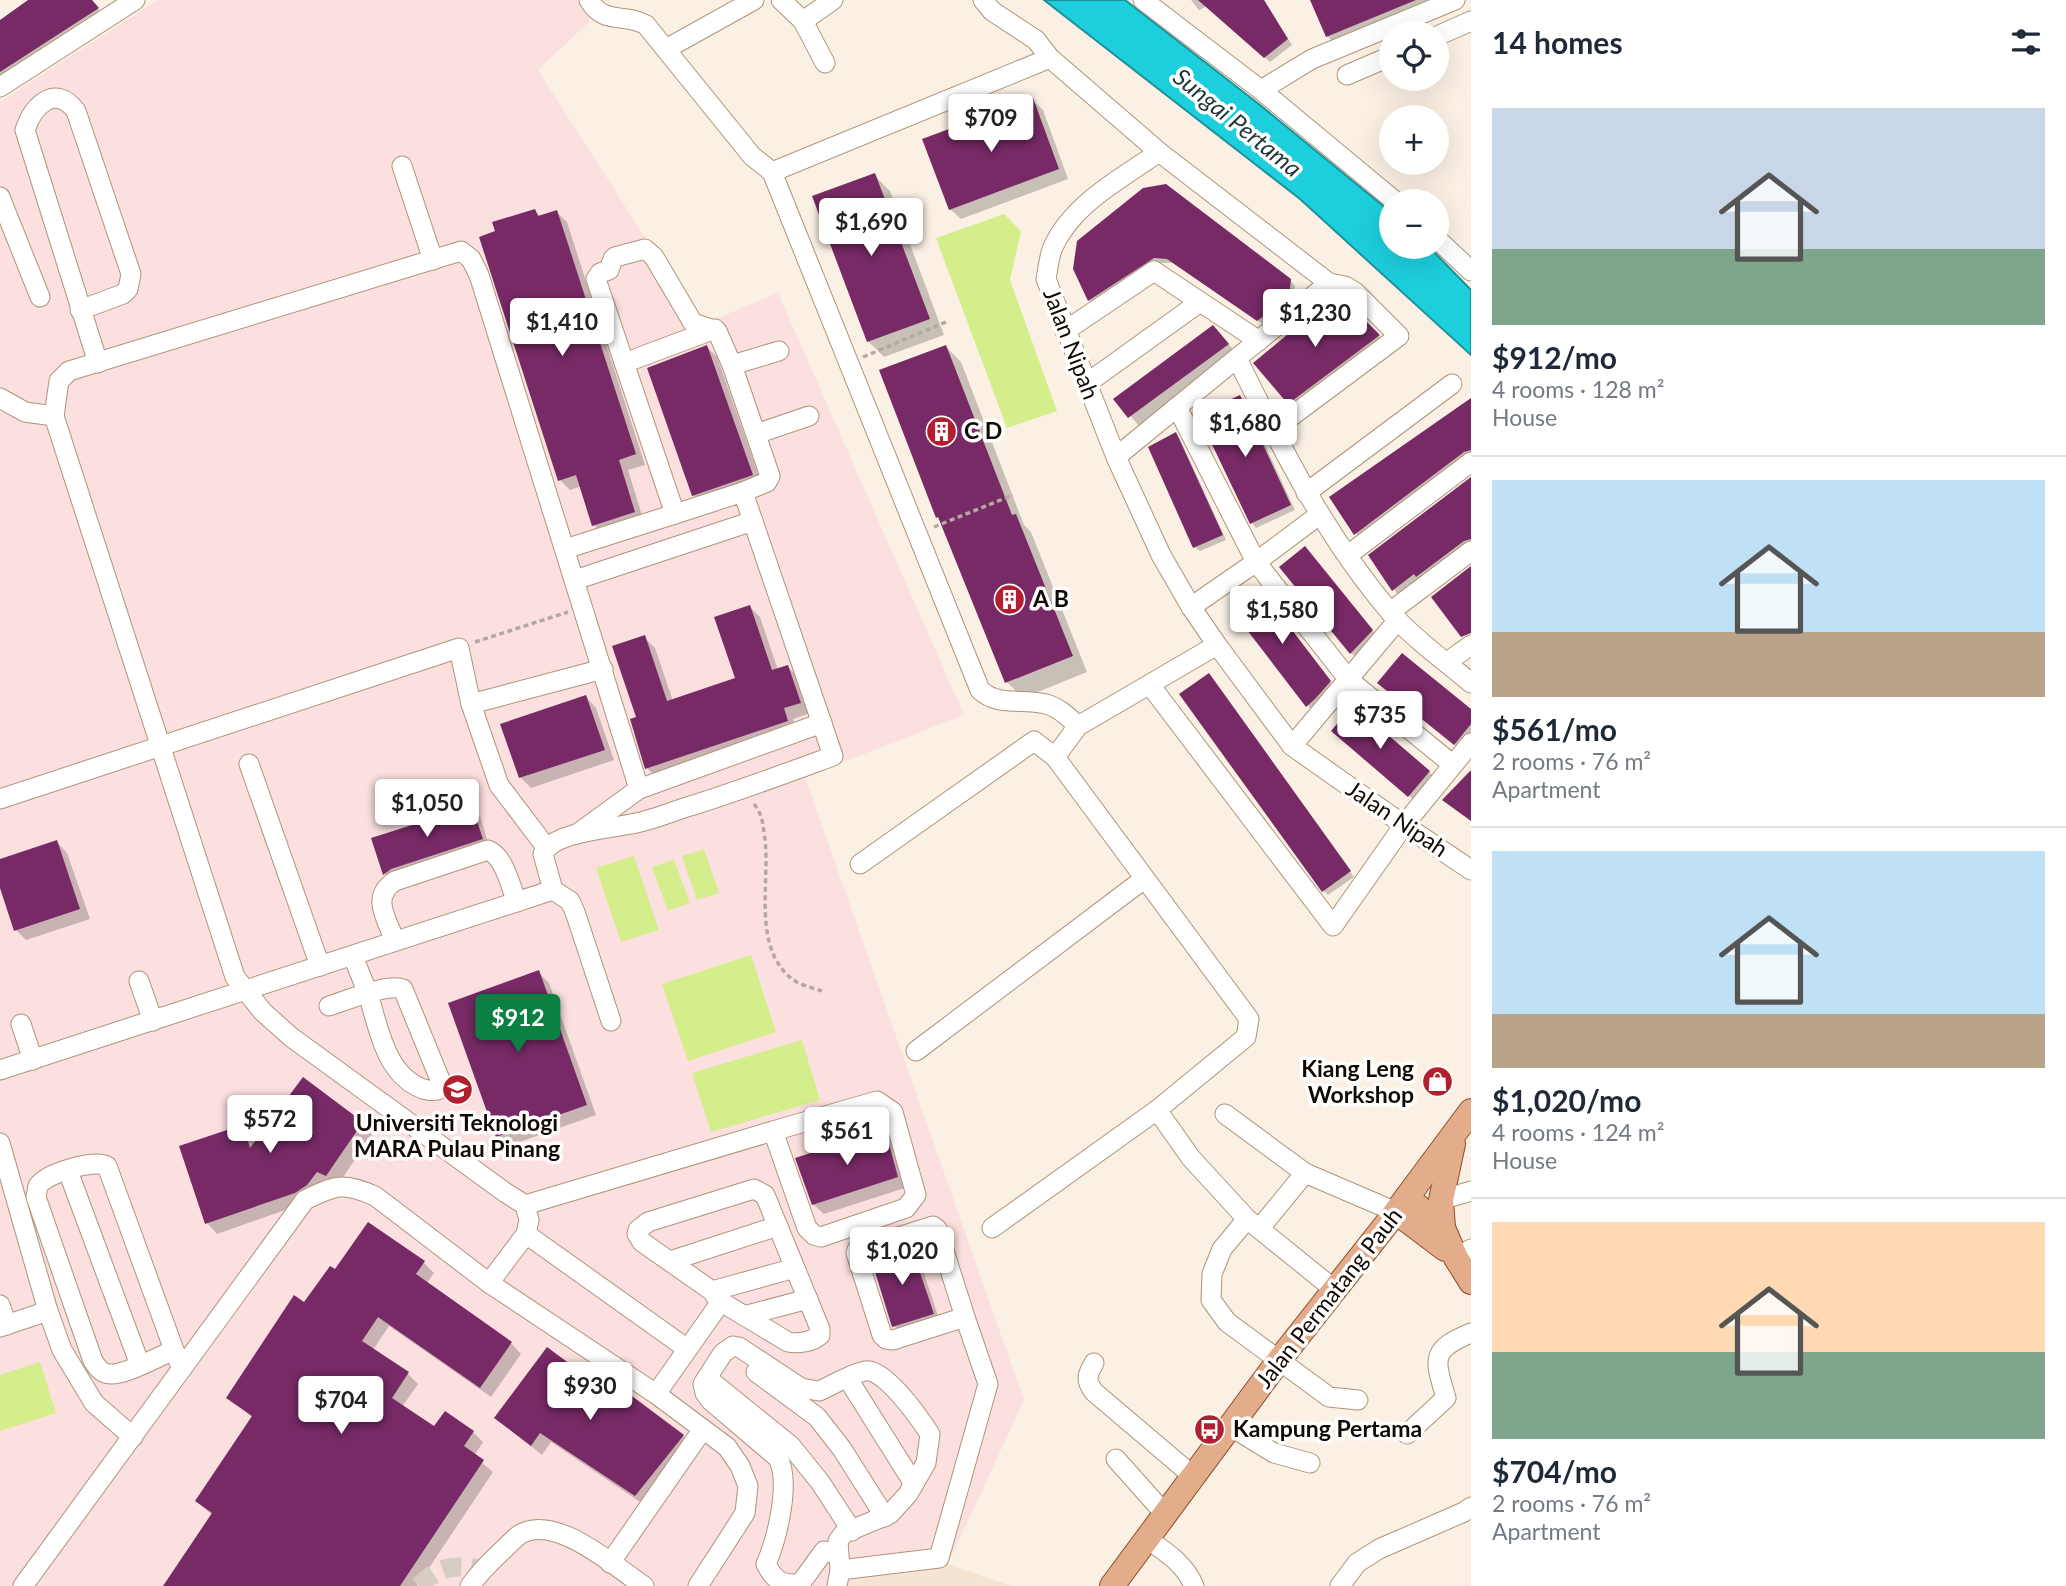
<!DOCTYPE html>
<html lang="en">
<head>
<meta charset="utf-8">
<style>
  :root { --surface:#fff; --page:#f6f6f7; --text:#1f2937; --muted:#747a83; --line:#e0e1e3; --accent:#0b8043 }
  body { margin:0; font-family:Lato,sans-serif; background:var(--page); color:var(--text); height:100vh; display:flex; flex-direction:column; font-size:26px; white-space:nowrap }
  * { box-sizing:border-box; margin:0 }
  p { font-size:23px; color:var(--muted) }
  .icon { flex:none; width:38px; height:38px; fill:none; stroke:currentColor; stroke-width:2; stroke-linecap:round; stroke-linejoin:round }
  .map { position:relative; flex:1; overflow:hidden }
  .side { display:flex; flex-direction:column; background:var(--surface); width:595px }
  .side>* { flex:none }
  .buttons { position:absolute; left:1379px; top:21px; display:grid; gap:14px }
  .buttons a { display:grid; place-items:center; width:70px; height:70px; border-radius:50%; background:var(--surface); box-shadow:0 7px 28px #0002; font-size:35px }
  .price { position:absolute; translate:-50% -60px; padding:0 16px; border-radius:7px; background:#fff; color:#222; font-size:23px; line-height:46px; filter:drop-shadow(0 2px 4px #0008) }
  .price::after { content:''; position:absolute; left:50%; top:42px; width:21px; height:16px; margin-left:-10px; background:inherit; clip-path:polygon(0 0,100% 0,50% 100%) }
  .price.active { background:var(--accent); color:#fff }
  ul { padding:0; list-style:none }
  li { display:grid; align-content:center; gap:14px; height:371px; padding:0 21px }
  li+li { border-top:2px solid var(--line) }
  li span { display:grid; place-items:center; height:217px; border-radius:0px; color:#555 }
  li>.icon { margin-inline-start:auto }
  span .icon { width:126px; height:126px; fill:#fffc; stroke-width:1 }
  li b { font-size:30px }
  h2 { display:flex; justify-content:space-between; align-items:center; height:84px; padding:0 21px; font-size:30px }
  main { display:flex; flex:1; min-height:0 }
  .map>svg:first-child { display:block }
  .industrial { fill:#f6e4d3 }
  .education { fill:#fbe0df }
  .green { fill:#d4ee8b }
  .water { fill:#1dcedc; stroke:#1a939b; stroke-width:2 }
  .shadow { fill:#0003 }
  .building { fill:#772a65 }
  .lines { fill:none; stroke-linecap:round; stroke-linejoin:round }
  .minor-tunnel { stroke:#d8cdc2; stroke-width:19; stroke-dasharray:19 10; stroke-linecap:butt }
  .minor-casing { stroke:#ae9479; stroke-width:21 }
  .major-casing { stroke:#8e4f28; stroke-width:26 }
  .path { stroke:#b3a99f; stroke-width:3.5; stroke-dasharray:5 3.5; stroke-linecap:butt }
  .minor { stroke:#fff; stroke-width:19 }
  .major { stroke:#e3ac8a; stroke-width:24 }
  .labels { text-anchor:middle; stroke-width:7; stroke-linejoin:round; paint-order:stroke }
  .street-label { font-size:23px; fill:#120902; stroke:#fff }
  .poi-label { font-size:23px; font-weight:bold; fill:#120902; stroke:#fff; text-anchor:start }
  .water-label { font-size:24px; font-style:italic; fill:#1e373a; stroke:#fff }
</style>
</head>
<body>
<main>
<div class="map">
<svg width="1471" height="1586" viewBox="0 0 1471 1586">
  <rect width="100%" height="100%" fill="#fbf0e4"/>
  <polygon class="industrial" points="948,1564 1011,1586 852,1586 853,1581"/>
  <polygon class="education" points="158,0 577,0 590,21 538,70 701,325 778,293 964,715 805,777 1024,1400 948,1564 853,1581 852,1586 0,1586 0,102"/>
  <g class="green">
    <polygon points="1004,214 1021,231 1010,280 1057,411 1007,428 936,238"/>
    <polygon points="704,849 719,893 697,900 682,856"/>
    <polygon points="634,856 659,930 621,942 596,868"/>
    <polygon points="674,860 690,903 668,911 652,867"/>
    <polygon points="751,955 776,1032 688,1061 662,984"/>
    <polygon points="802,1040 820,1100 711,1132 692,1073"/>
    <polygon points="40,1362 56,1413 0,1431 0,1375"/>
  </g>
  <polygon class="water" points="1044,0 1125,0 1260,105 1382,205 1391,213 1391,247 1429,247 1471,290 1471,355 1300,199"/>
  <g class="shadow">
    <polygon points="31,0 92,0 102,14 0,80 0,22"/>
    <polygon points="1191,0 1264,0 1292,45 1270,62 1207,6 1199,10"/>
    <polygon points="1312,0 1434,0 1332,41 1327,36"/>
    <polygon points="1032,100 1043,110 1068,179 961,219 950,209"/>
    <polygon points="874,175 890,191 944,335 884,357 868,341"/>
    <polygon points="535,211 541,217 556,212 567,222 645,465 628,470 644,522 604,535 594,525 582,486 570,490 560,480 497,232"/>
    <polygon points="1079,242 1290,280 1295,286 1293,303 1263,324 1173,263 1159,263 1094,304 1089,300"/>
    <polygon points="1340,299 1383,340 1294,407 1289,403"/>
    <polygon points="1216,329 1243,361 1145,433 1116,399"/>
    <polygon points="707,347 717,357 762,485 704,505 693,495"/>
    <polygon points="946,347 961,362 1024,525 1031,532 1087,672 1023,698 1007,682 942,521 938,517"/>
    <polygon points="1240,397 1245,402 1295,510 1256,528 1252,523"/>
    <polygon points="1466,404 1471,410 1471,456 1360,539 1332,498"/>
    <polygon points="1176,434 1180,439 1226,540 1200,551 1195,547 1150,447"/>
    <polygon points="1471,480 1471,545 1398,595 1370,556"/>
    <polygon points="1309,553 1377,636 1356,657 1351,653"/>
    <polygon points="1264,594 1334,687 1312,710 1307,705"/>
    <polygon points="750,607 760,617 778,670 788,667 798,677 810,713 793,719 797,731 657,778 647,768 638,718 644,637 655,648 673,701 737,679"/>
    <polygon points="1402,655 1471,711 1471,734 1459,748 1384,687"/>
    <polygon points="1213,680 1354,877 1328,895 1324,891"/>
    <polygon points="586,697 596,708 614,760 531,788 520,777"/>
    <polygon points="1338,736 1429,772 1434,776 1414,800"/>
    <polygon points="472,808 480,816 489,846 393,881 385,874 374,839"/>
    <polygon points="57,842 67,853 90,919 26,940 16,930 0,883 0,861"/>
    <polygon points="538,972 549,983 596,1115 508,1146 497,1136"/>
    <polygon points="304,1079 373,1133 337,1186 305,1203 217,1234 207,1223 226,1132 232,1138 245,1133 256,1144"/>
    <polygon points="885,1131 895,1141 908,1187 824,1214 813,1204"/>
    <polygon points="911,1248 918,1255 940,1322 902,1334 894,1326"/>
    <polygon points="424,1263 434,1273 426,1284 511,1343 521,1354 491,1397 389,1326 373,1350 407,1373 418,1384 402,1407 435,1429 473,1432 483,1442 474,1456 493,1472 417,1586 165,1586 212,1515 197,1501 253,1418 228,1397 305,1305 336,1271"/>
    <polygon points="602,1390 683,1436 693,1447 646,1506 551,1442 542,1455 496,1418"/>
  </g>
  <g class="building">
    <polygon points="28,0 92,0 99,8 0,72 0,20"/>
    <polygon points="1198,0 1264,0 1288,39 1264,58"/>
    <polygon points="1310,0 1416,0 1326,37"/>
    <polygon points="1033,98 1059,169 949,210 922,139"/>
    <polygon points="875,173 930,319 867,342 812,196"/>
    <polygon points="1166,184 1291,279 1289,298 1257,321 1167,259 1154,258 1088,301 1073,269 1077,241 1143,188"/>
    <polygon points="535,209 538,216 557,210 636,454 619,460 635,512 592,526 576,475 558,481 479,237 495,231 492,222"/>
    <polygon points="1334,296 1347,302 1380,335 1288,404 1253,363"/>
    <polygon points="1213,325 1229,344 1128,418 1113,399"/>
    <polygon points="707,345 753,475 692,496 647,368"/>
    <polygon points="946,345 1012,515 1016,514 1073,656 1005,683 938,517 936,518 879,370"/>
    <polygon points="1240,395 1291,505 1250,524 1198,415"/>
    <polygon points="1471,398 1471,450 1464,452 1354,535 1329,497"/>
    <polygon points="1176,432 1223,535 1193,548 1148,447"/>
    <polygon points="1471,477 1471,539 1464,541 1416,577 1414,574 1392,591 1368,555"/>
    <polygon points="1305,546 1373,630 1350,654 1279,567"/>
    <polygon points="1471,566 1471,633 1461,637 1431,597"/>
    <polygon points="1259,587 1331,681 1315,699 1306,707 1231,609"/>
    <polygon points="750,605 772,670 788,665 801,703 784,708 788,721 645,769 630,719 636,717 612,646 645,635 667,701 735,678 714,617"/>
    <polygon points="1402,653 1471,709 1471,724 1454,745 1377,683"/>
    <polygon points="1209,673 1351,871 1322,892 1179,694"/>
    <polygon points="586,695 605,750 519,778 500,724"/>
    <polygon points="1353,705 1430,771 1408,797 1331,731"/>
    <polygon points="1471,770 1471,821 1442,800"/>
    <polygon points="472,806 483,839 391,869 383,875 371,838"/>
    <polygon points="57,840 80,909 14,931 0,888 0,859"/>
    <polygon points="539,970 587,1105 496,1137 448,1003"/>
    <polygon points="303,1077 363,1122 326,1176 317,1172 307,1185 295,1193 205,1224 179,1146 227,1130 229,1137 245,1131 250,1148"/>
    <polygon points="885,1129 898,1177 812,1205 795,1158"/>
    <polygon points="368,1222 425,1261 416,1274 512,1342 480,1388 378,1317 362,1341 409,1372 392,1398 434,1426 445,1411 474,1431 464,1446 484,1460 400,1586 163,1586 212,1513 195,1501 252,1416 226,1398 294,1295 304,1302 330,1266 335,1269"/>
    <polygon points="911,1246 934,1314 892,1327 871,1259"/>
    <polygon points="547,1347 601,1387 608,1378 684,1435 635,1496 540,1433 531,1446 494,1418"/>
  </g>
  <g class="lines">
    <path class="minor-tunnel" d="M419,1586C441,1565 453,1565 482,1569"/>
    <defs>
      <g id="minor">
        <path d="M589,0C604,26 624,12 646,25L752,156L772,172"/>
        <polyline points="781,0 803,21 825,63"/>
        <polyline points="983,0 992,11 1036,40 1050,58 1159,152 1329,283 1345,286 1355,292 1399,336 1273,430"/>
        <polyline points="1143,0 1261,90 1395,201"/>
        <polyline points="803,21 833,0"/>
        <polyline points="1437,36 1471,21"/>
        <polyline points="666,49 754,0"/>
        <path d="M1050,58L772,172L980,690C998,707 1023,698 1046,704C1060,708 1068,717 1078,726"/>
        <polyline points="1347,75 1391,56"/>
        <polyline points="0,87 135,0"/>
        <polyline points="1261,90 1312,59 1455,0"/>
        <path d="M1159,152C1121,179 1073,203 1053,247C1049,256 1048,269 1046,279L1116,457L1161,555L1191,607L1217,645L1292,746L1404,825L1471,870"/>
        <polyline points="402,166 433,260"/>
        <polyline points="0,197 40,297"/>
        <polyline points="1437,239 1471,271"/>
        <path d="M80,310L123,294L128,289L131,274L76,111C55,83 33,106 25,130L98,363"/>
        <polyline points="1065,331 1154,271 1259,341"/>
        <path d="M1237,358C1281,448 1326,537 1391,613C1414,639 1445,661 1471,683"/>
        <polyline points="624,363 715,329"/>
        <polyline points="732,365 779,351"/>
        <polyline points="1086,384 1200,302"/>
        <polyline points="0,398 25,412 54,416"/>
        <polyline points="1177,407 1256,562 1349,680 1452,764"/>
        <polyline points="756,434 809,416"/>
        <polyline points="1116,457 1329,283"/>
        <polyline points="1306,493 1452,384"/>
        <polyline points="565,549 675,514 596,279 600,273 609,270 613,259 615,257 645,249 654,257 693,323 717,331 732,365 770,476 767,482 743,492"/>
        <polyline points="1348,555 1471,462"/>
        <polyline points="575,580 753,521"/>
        <polyline points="1191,607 1256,562 1319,515"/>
        <polyline points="1390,612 1471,551"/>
        <polyline points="1447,662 1471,645"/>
        <polyline points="1150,685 1333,926 1404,825 1471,743"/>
        <polyline points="471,704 603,669"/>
        <polyline points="1292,746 1398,620"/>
        <polyline points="1055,757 1078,726 1217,645"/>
        <polyline points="249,764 320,966"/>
        <polyline points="639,789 822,723"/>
        <polyline points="0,799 459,648 471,704 499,785 546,847"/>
        <polyline points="860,864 1034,741 1055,757 1249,1019 1246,1037 1157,1110 992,1228"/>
        <path d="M395,941C387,919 370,897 395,881L488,850C505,857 510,886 517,902"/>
        <polyline points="139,981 153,1021"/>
        <path d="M329,1006C346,1001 386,983 403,989L443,1087C437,1092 431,1091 423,1089C386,1075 379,1030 369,997C364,983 358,969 353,956"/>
        <path d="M611,1021L575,912L570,901L553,890L543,854C553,832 608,829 631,824C650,821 668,813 687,807C736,792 784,774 833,756L743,492L675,514"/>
        <polyline points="21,1024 33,1060"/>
        <polyline points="916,1051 1144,879"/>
        <polyline points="0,1070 553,890"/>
        <polygon points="877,1101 893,1112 916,1195 906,1208 821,1237 814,1235 807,1228 773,1131"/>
        <polyline points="1157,1110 1191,1158 1247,1219 1335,1290"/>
        <polyline points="1225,1114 1305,1173"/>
        <polyline points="0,1143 48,1311 62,1350 94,1403 133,1437"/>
        <polyline points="68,1171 140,1365"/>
        <polyline points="1441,1200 1471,1191"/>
        <polyline points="525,1205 773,1131"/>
        <polyline points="1247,1219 1222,1249 1212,1274 1211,1300 1227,1322 1329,1397 1358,1400"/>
        <polyline points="1260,1228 1305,1173 1396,1212"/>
        <polyline points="526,1234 686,1348"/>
        <polyline points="1456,1258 1471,1249"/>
        <polyline points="670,1261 778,1226"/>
        <polyline points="489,1283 526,1234 529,1220 525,1205 506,1193 291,1037 263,1012 235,977 54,416 59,381 69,371 461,251 471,259 479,275 639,789 577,834"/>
        <polyline points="712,1291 795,1268"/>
        <polyline points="0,1305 7,1325"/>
        <polyline points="744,1316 808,1299"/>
        <polyline points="0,1327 48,1311"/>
        <path d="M174,1350C159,1356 120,1379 105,1373C99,1371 96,1365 93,1361L36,1197C37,1194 37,1189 38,1186C46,1173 94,1159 107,1166L174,1350L182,1369"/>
        <path d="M1094,1363C1087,1375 1085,1380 1094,1392L1193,1476"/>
        <polyline points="756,1372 817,1417 842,1449 885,1517"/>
        <polyline points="707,1378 791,1446 820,1482 852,1531"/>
        <polyline points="848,1379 914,1484"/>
        <path d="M656,1394L718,1306V1300L712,1291L642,1242L637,1234L638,1230L648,1222L754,1189L765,1195L820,1329V1335C812,1342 798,1344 788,1342L718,1300"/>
        <polyline points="1230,1426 1274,1453 1310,1463"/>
        <path d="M1407,1434L1446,1398C1435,1360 1429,1350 1471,1333"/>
        <polyline points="1116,1459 1165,1514"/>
        <path d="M1147,1539C1166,1552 1185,1564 1194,1586"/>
        <path d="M839,1554L824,1551L800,1584C781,1585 774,1580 766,1564C777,1539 791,1483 778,1458L711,1401L705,1393L703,1384L723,1353L733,1346L739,1347L801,1388L819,1391C833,1385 850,1374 865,1371C884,1367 920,1419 930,1434L926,1463L908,1494L890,1514L844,1533L838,1541L840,1570"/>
        <polyline points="610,1563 703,1429"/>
        <path d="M23,1586L305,1200C336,1185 343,1182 375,1196L489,1283L656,1394L727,1447L740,1466L748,1486L745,1513L698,1586"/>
        <path d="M470,1586C480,1572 491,1561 503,1550C508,1545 514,1539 519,1535C555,1512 615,1567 644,1586"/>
        <polyline points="837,1586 840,1570 939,1558 988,1384 965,1317 937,1229 933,1226 857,1250 856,1253 882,1335 886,1339 893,1340 965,1317"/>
        <polyline points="1340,1586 1357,1563 1379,1549 1464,1512 1471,1507"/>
      </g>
      <g id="major">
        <polyline points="1407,1197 1443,1228 1456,1258 1471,1282"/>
        <polyline points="1396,1212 1445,1249"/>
        <polyline points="1443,1228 1441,1200 1453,1144"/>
        <polyline points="1112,1586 1280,1359 1396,1212 1471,1111"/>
      </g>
    </defs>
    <use href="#minor" class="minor-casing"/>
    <use href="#major" class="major-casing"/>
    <g class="path">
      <polyline points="863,357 946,322"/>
      <polyline points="934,527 1013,495"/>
      <polyline points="475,642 568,612"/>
      <path d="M754,804C763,815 763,826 765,839C770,884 752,947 792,979C800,985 813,988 822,991"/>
    </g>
    <use href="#minor" class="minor"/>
    <use href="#major" class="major"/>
  </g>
  <defs>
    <symbol id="building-disc" viewBox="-11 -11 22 22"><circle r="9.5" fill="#b2202f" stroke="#fff"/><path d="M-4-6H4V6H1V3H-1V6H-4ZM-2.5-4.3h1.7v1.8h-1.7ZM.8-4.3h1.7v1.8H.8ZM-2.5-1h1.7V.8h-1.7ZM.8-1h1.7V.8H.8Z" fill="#fff"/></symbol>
    <symbol id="shop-disc" viewBox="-11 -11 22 22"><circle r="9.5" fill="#b2202f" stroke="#fff"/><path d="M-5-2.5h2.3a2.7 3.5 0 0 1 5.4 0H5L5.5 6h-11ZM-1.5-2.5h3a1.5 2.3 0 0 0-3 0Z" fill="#fff"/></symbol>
    <symbol id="university-disc" viewBox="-11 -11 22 22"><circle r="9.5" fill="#b2202f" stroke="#fff"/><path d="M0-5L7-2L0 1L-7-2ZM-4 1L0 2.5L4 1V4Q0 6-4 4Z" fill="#fff"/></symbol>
    <symbol id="bus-disc" viewBox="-11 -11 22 22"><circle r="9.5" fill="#b2202f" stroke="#fff"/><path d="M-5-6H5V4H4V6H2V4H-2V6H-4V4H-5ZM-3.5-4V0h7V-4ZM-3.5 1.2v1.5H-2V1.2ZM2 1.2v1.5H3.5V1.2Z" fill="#fff"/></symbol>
  </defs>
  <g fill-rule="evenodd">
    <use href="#building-disc" x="924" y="414" width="35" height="35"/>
    <use href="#building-disc" x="992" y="582" width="35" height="35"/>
    <use href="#shop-disc" x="1420" y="1064" width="35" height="35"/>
    <use href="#university-disc" x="440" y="1072" width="35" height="35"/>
    <use href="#bus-disc" x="1192" y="1412" width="35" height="35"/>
  </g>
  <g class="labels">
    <g class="street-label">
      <text transform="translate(1071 344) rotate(69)" y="8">Jalan Nipah</text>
      <text transform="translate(1397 819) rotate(34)" y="8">Jalan Nipah</text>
      <text transform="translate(1329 1298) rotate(-52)" y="8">Jalan Permatang Pauh</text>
    </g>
    <g class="poi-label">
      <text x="964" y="439">C D</text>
      <text x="1033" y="607">A B</text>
      <text x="1414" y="1077" text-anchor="end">Kiang Leng<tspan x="1414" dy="26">Workshop</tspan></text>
      <text x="457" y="1131" text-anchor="middle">Universiti Teknologi<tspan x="457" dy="26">MARA Pulau Pinang</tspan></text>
      <text x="1233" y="1437">Kampung Pertama</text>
    </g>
    <g class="water-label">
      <text transform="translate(1237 123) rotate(39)" y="8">Sungai Pertama</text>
    </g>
  </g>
</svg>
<div class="buttons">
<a><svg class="icon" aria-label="locate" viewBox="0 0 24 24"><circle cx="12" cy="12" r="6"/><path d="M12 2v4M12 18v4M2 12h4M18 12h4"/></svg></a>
<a>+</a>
<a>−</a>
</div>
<b class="price" style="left:991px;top:154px">$709</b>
<b class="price" style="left:871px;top:258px">$1,690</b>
<b class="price" style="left:1315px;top:349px">$1,230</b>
<b class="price" style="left:562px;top:358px">$1,410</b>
<b class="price" style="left:1245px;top:459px">$1,680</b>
<b class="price" style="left:1282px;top:646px">$1,580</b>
<b class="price" style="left:1380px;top:751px">$735</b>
<b class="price" style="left:427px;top:839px">$1,050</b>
<b class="price active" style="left:518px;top:1054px">$912</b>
<b class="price" style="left:270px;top:1155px">$572</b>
<b class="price" style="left:847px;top:1167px">$561</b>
<b class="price" style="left:902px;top:1287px">$1,020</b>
<b class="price" style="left:590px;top:1422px">$930</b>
<b class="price" style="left:341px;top:1436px">$704</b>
</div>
<section class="side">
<h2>14 homes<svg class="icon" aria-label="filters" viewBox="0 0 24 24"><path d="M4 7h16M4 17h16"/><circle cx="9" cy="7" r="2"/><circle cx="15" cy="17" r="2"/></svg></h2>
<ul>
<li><span style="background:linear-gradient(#c9d6e8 65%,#7fa58c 0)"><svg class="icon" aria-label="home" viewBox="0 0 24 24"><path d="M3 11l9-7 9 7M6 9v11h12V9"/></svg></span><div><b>$912/mo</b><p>4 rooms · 128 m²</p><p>House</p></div></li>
<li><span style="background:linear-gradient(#bfe0f5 70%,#b9a48a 0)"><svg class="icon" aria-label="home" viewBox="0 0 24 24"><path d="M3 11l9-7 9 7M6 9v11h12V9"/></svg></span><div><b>$561/mo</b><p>2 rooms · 76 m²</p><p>Apartment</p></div></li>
<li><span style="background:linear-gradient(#bfe0f5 75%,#b9a48a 0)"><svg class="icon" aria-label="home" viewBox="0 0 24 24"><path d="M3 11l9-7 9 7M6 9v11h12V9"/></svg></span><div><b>$1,020/mo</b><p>4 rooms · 124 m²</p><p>House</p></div></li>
<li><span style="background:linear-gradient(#ffd9b3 60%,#7fa58c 0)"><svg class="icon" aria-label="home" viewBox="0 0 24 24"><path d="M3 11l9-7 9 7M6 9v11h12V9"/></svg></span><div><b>$704/mo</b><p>2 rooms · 76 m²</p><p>Apartment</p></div></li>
</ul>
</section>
</main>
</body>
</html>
